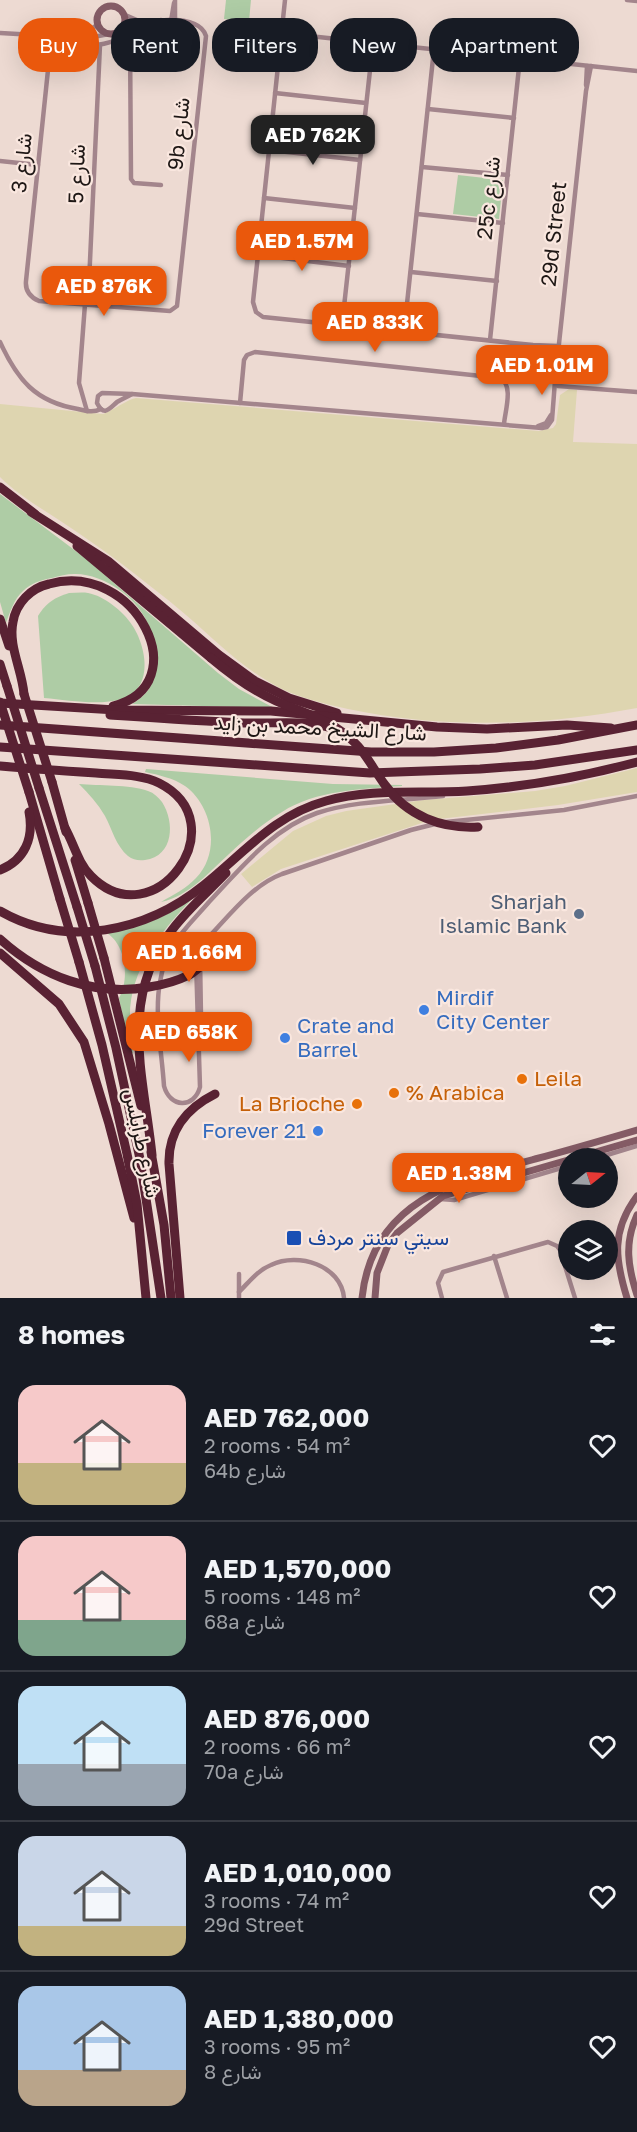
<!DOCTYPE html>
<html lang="en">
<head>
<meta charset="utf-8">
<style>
  :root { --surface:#171b24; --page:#242831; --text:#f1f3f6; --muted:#9ea1a6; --line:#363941; --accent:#ea580c }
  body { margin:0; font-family:"Golos Text",Vazirmatn,sans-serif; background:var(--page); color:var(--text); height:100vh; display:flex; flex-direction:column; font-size:22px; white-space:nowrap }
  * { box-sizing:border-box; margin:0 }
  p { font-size:20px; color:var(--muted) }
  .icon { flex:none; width:33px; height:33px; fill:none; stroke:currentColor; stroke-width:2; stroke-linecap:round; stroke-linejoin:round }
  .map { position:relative; height:1298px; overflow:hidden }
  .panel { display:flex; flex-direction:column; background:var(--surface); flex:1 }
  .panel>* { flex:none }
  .top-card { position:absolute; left:18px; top:18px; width:602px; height:54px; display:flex; gap:12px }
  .needle { width:39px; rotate:72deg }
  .buttons { position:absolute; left:558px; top:1148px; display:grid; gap:12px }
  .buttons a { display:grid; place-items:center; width:60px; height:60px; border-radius:50%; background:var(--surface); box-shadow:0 6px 24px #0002; font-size:30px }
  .price { position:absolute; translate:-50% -51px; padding:0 14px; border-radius:12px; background:var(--accent); color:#fff; font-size:20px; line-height:39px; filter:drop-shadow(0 2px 3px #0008) }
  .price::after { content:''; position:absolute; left:50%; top:36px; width:18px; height:14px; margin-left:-9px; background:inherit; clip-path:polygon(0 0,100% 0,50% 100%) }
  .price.active { background:#222; color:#fff }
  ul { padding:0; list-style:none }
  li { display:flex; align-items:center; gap:18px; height:150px; padding:0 18px }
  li+li { border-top:2px solid var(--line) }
  li span { display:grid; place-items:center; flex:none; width:168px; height:120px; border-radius:18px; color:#555 }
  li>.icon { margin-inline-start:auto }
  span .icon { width:72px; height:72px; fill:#fffc; stroke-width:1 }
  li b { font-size:26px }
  h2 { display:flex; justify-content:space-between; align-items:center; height:72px; padding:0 18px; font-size:26px }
  .chip { padding:0 21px; border-radius:24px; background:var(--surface); box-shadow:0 6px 24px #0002; font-size:21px; line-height:54px }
  .chip.active { background:var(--accent); color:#fff }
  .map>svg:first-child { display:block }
  .green { fill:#aecca5 }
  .sand { fill:#ded5b0 }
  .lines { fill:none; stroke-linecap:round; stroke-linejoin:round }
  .street { stroke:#a3858c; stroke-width:4.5 }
  .secondary { stroke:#845b65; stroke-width:7 }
  .highway { stroke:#592233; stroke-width:9 }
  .highway-bridge { stroke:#592233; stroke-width:9 }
  .service-dot { fill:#5c6f8a; stroke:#fae7df; stroke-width:2 }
  .shop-dot { fill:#3f7fe0; stroke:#fae7df; stroke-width:2 }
  .food-dot { fill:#e8710a; stroke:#fae7df; stroke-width:2 }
  .transit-dot { fill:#1a4fb4; stroke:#fae7df; stroke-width:2 }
  .labels { text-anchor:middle; stroke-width:4.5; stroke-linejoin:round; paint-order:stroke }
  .street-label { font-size:21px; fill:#1e1715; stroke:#fae7df }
  .service-label { font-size:21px; fill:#4e5e75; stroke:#fae7df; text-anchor:end }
  .shop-label { font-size:21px; fill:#366cbe; stroke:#fae7df; text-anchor:start }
  .food-label { font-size:21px; fill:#c56008; stroke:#fae7df; text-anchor:start }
  .transit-label { font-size:21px; fill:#164399; stroke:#fae7df; text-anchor:start }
</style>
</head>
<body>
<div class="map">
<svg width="637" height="1298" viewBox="0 0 637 1298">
  <rect width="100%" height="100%" fill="#eddad2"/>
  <g class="green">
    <polygon points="226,0 251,0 249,21 224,19"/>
    <polygon points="458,175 503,180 499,219 453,214"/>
    <path d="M0,494L85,558L218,673L239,689L274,708L132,704C154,691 156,677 153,654C152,645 152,635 149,627C140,599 103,573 74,574C67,574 59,576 52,578C41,580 31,583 23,591C14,599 10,612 6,623L0,602Z"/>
    <path d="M69,593C75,593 82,592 88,593C104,596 123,611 132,625C147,647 154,689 122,699C98,706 68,700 44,698L38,616C47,602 54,598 69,593Z"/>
    <path d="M146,769L333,784L402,785V786C362,789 316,790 282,812C262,824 245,839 228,855C208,873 189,896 161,902C173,895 187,888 196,878C221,853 213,806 185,786C173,778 159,775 145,772Z"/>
    <path d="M79,784C99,786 129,784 148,791C154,793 158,797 162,802C175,822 174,856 145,860C139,861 133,860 128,856C116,846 112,829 105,816C98,804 89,794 79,784Z"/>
    <path d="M192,899C160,933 128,971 130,1021C130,1032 132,1043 133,1053L130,1054L119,998C130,979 126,943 105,932C137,929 165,918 192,899Z"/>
  </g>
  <g class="sand">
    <path d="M569,389L577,390L573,442L637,444V708C542,726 443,729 348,709C322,703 294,697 271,683C239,665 214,639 186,615C164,596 141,579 118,561C99,547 79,533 59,520C39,507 17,494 0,477V404L103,414C114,410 126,400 136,398L539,431L553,428L556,424L560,395Z"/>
    <polygon points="637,768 637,792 558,805 431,820 281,869 252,887 241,874 293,831 326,816 346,811 424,800 535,791 565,786"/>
  </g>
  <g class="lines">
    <g class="street">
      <polyline points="285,0 253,302 256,312 263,317 533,345 558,346"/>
      <polyline points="627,0 637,1"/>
      <polyline points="123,14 139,21"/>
      <polyline points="171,21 174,3"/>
      <polyline points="175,21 175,0"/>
      <polyline points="0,33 88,38 109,34"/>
      <polyline points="281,33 637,71"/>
      <polyline points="130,36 131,179 134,183 161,185"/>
      <path d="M49,37L48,70L26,281C25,291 30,297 39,301L170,311L177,306L206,36C198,11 141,21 123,27"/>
      <polyline points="81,37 98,24"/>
      <path d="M70,38L80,46C102,47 121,39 140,31C148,27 156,28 161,20"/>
      <polyline points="51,56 53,37"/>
      <polyline points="591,66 586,91 555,381 558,386 637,392"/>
      <polyline points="586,85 587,66"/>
      <polyline points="275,93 366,103"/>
      <polyline points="428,109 514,118"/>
      <polyline points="269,150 360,160"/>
      <polyline points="0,161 38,165"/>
      <polyline points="422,167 508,175"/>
      <polyline points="264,198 355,208"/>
      <polyline points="417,214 503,223"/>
      <polyline points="258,255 349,266"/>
      <polyline points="411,272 497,281"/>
      <polyline points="85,304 79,383 87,411"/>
      <polyline points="88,304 100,45"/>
      <polyline points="342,325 373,43"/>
      <polyline points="404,332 434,49"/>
      <polyline points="490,340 520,58"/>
      <path d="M0,342C17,379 35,402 78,409C86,411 93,413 101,409"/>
      <polyline points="539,347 558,349"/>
      <path d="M102,393L132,394C127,397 122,399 117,402C109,409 104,417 97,403L98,396Z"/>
      <polyline points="132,394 542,428 547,427 552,420 555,381"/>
      <path d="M240,403L244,360L247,355L255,352L500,378C514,385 505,411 504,424"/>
      <polyline points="538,426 546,423 551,415"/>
      <polyline points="446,822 564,810 637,796"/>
      <path d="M435,824L411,830L282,874C250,886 227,919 203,943L196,961L200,1087C194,1109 170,1108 164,1086C162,1053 154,1015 160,982C162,969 167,955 174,944C184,928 197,916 209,902C240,869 273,828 317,813C357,800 401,801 443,796"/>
      <polyline points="201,1017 200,957 203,953 209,950"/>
      <polyline points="597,1158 637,1146"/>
      <polyline points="440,1199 454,1200 568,1166"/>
      <polyline points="494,1256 507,1298"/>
      <polyline points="239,1274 239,1298"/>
      <path d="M239,1292C249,1282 258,1270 271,1265C298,1252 341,1265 344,1298"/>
      <polyline points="442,1298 438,1283 443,1272 548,1242 557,1246 560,1250 575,1298"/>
    </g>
    <g class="secondary">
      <circle cx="111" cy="20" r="14"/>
      <polyline points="575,1158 637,1140"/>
      <path d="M637,1215C624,1243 628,1267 637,1295"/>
      <path d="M362,1298C372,1201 455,1180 535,1159C569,1150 603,1140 637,1130"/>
      <polyline points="375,1298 377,1273 388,1245 397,1233 443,1196 568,1160"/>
      <path d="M627,1298C615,1259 611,1231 637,1196"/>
    </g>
    <g class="highway">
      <polyline points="0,487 35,514"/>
      <polyline points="31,512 108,561 219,655 255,681 289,698 337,713"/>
      <polyline points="77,546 211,658"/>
      <polyline points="0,619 9,646"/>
      <polyline points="0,664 7,686"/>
      <path d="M24,694C22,670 8,645 13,622C16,603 31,588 49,584C136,560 198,685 113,706"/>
      <polyline points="0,703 116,710 271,711 437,727 487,729 567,725 611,728"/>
      <path d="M110,715C155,718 199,721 244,723C275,724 305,719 335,729"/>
      <polyline points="0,725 371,752 434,752 496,748 558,740 637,725"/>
      <polyline points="0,747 370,773 480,769 535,765 637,750"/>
      <path d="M0,766C32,769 64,771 96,773C116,775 141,774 159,783C239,823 154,940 91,876C78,863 74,844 65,828"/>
      <polyline points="52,782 66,832"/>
      <polyline points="39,788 77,907"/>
      <polyline points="29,792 60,899"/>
      <polyline points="75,860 88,903"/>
      <path d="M0,870C25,860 34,838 29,812"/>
      <path d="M0,911C66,949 146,932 204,885C244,853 274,815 326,801C371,788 420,794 467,791C524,787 581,777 637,762"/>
      <polyline points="0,953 59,1004 84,1042 109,1124 134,1218"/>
      <polyline points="104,958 141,1106"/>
      <polyline points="79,962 102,1045 127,1154 137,1204 146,1298"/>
      <polyline points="95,966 116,1048 140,1159 161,1298"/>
      <polyline points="151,1152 164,1225 171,1298"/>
      <path d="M152,1155C144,1077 118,999 172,930C188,909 208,892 226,873"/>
      <path d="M180,1298L169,1164C168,1131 187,1108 215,1094"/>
    </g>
    <g class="highway-bridge">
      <path d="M211,658C231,675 252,690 276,701C296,710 316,715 335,727C363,745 367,760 385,785C407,816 442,829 478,827"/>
      <polyline points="7,686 39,788"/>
      <polyline points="24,694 52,782"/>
      <polyline points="0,702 29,792"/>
      <polyline points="60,899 79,962"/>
      <polyline points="88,903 104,958"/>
      <polyline points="77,907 95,966"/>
      <path d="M0,939C41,976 94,997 149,987C162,985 177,981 189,975C198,970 206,961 214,954"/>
    </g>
  </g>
  <circle class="service-dot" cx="579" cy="914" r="6"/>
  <g class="shop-dot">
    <circle cx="424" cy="1010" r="6"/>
    <circle cx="285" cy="1038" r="6"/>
    <circle cx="318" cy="1131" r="6"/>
  </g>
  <g class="food-dot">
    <circle cx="522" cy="1079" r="6"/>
    <circle cx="394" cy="1093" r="6"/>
    <circle cx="357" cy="1104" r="6"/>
  </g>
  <rect class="transit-dot" x="286" y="1230" width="16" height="16" rx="3"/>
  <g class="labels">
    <g class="street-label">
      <text transform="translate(179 134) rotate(-84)" y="7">9b شارع</text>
      <text transform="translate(22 163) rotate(-84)" y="7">شارع 3</text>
      <text transform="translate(77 174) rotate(-88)" y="7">شارع 5</text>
      <text transform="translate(489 198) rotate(-84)" y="7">25c شارع</text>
      <text transform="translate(554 234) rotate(-84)" y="7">29d Street</text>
      <text transform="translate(320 728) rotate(3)" y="7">شارع الشيخ محمد بن زايد</text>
      <text transform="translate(142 1143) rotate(78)" y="7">شارع طرابلس</text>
    </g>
    <g class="service-label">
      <text x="567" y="909">Sharjah<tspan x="567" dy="24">Islamic Bank</tspan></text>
    </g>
    <g class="shop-label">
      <text x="436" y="1005">Mirdif<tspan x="436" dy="24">City Center</tspan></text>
      <text x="297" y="1033">Crate and<tspan x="297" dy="24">Barrel</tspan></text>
      <text x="306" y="1138" text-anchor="end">Forever 21</text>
    </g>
    <g class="food-label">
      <text x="534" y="1086">Leila</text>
      <text x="406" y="1100">% Arabica</text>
      <text x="345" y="1111" text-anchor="end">La Brioche</text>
    </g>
    <g class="transit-label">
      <text x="308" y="1245">سيتي سنتر مردف</text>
    </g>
  </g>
</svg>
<div class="buttons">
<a><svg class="needle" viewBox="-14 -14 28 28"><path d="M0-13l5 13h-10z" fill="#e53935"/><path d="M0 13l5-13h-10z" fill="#9ea1a6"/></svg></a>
<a><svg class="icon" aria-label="layers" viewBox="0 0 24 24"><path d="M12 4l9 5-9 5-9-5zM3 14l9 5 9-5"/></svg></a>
</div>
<b class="price active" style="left:313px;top:166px">AED 762K</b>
<b class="price" style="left:302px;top:272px">AED 1.57M</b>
<b class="price" style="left:104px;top:317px">AED 876K</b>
<b class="price" style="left:375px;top:353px">AED 833K</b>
<b class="price" style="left:542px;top:396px">AED 1.01M</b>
<b class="price" style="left:189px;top:983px">AED 1.66M</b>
<b class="price" style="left:189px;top:1063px">AED 658K</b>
<b class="price" style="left:459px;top:1204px">AED 1.38M</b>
<div class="top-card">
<a class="chip active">Buy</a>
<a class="chip">Rent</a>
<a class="chip">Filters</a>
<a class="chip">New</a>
<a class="chip">Apartment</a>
</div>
</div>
<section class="panel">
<h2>8 homes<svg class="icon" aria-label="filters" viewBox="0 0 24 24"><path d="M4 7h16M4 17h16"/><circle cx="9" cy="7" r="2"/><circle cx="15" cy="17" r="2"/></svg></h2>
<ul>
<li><span style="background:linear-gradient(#f6c9c9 65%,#c2b280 0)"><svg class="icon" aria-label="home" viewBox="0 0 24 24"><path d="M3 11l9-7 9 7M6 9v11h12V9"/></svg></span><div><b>AED 762,000</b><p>2 rooms · 54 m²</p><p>64b شارع</p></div><svg class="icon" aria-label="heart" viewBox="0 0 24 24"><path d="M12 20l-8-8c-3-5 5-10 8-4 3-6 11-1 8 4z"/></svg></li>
<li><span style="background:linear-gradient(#f6c9c9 70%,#7fa58c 0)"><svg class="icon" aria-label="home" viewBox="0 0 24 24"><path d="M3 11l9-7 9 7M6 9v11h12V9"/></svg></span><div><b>AED 1,570,000</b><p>5 rooms · 148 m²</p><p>68a شارع</p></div><svg class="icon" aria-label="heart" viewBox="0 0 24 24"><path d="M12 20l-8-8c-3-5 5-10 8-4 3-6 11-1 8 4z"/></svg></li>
<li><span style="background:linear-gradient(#bfe0f5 65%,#9aa5b1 0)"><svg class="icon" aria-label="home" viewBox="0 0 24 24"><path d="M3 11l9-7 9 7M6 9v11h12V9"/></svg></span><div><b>AED 876,000</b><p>2 rooms · 66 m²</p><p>70a شارع</p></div><svg class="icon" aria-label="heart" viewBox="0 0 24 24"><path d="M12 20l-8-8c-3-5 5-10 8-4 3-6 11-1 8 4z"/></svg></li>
<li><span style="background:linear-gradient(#c9d6e8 75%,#c2b280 0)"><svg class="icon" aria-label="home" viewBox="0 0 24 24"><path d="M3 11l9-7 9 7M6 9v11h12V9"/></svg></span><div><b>AED 1,010,000</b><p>3 rooms · 74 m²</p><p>29d Street</p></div><svg class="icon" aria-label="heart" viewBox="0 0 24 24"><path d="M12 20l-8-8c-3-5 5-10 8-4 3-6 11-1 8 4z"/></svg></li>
<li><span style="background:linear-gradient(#a9c7e8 70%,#b9a48a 0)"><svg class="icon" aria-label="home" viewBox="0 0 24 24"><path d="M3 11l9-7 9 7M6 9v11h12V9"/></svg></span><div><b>AED 1,380,000</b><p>3 rooms · 95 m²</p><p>شارع 8</p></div><svg class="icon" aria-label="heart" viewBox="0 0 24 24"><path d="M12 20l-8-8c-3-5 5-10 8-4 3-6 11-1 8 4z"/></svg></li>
</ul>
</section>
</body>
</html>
